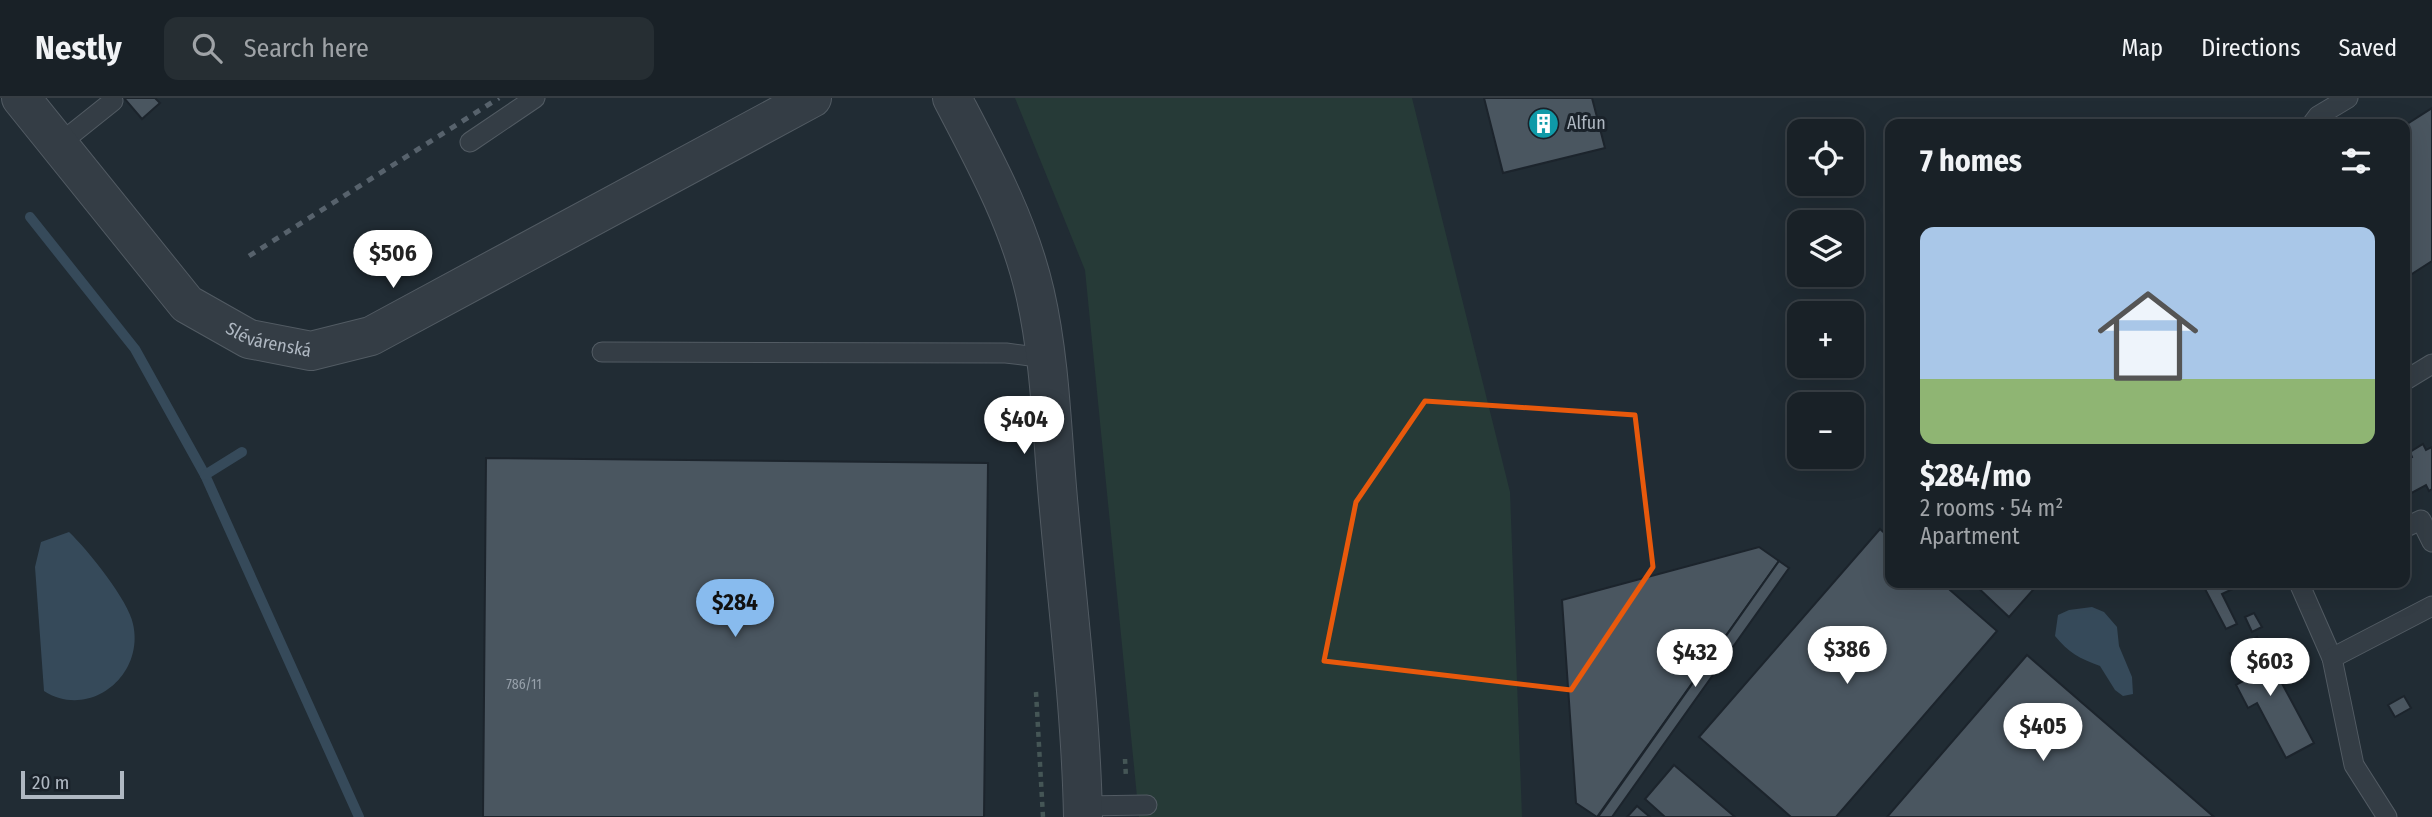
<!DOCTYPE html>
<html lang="en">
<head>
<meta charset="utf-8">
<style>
  :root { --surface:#192127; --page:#262e33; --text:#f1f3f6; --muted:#9fa3a7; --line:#373e44; --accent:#8be }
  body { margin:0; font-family:"Fira Sans Condensed",sans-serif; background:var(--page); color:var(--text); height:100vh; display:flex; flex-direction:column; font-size:26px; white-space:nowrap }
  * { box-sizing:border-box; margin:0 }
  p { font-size:23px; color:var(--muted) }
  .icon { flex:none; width:38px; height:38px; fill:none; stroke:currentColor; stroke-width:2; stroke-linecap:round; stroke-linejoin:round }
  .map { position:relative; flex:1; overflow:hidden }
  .drawer { position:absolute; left:1885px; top:21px; width:525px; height:469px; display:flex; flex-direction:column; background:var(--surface); border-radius:14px; box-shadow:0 7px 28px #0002,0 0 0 2px var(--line) }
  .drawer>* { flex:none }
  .buttons { position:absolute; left:1787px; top:21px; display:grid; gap:14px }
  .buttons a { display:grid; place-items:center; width:77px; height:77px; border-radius:14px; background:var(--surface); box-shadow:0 7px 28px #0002,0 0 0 2px var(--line); font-size:35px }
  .scale { position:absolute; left:21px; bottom:18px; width:103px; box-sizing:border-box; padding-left:7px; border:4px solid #afb8c2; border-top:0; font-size:19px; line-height:24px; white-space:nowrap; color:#afb8c2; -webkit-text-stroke:5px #1a222a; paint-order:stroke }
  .price { position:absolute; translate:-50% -60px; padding:0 16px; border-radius:24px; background:#fff; color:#222; font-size:23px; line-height:46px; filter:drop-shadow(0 2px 4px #0008) }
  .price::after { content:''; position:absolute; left:50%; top:42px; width:21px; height:16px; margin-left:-10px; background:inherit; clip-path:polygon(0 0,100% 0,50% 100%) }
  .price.active { background:var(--accent); color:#111 }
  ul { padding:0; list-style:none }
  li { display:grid; align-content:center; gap:14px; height:371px; padding:0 35px }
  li+li { border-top:2px solid var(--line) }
  li span { display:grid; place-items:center; height:217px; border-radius:14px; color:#555 }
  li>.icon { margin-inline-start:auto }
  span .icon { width:126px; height:126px; fill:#fffc; stroke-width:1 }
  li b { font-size:30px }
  h2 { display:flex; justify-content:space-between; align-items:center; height:84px; padding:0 35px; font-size:30px }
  header { display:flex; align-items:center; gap:42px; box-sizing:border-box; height:98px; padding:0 35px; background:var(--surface); border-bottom:2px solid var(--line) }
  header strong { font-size:33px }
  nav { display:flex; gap:38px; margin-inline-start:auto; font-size:24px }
  .search { width:490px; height:63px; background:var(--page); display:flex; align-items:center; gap:18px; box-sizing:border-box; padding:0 24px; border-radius:14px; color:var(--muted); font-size:26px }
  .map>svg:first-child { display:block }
  .green { fill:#263a37 }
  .water { fill:#364a5a }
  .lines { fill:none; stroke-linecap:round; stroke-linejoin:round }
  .stream { stroke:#364a5a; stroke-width:10 }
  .building { fill:#4a5660; stroke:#1c242c; stroke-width:2 }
  .service-casing { stroke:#525b63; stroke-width:21 }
  .minor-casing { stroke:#525b63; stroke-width:40 }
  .path { stroke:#455656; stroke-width:4.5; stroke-dasharray:5 5; stroke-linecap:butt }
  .service { stroke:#343d45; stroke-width:19 }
  .minor { stroke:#343d45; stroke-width:38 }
  .rail { stroke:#57626c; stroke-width:5; stroke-dasharray:7 7; stroke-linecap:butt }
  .marked { fill:none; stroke:#e8590c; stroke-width:5; stroke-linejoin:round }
  .labels { text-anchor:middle; stroke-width:6; stroke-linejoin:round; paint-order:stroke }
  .number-label { font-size:14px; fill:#96a0aa }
  .poi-label { font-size:18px; fill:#afb8c2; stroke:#1a222a; text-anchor:start }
  .street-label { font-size:18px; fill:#afb8c2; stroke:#1a222a }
</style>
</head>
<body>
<header>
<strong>Nestly</strong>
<div class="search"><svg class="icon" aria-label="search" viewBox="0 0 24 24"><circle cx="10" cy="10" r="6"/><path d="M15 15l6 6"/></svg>Search here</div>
<nav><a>Map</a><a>Directions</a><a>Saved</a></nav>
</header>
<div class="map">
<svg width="2432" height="719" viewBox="0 0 2432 719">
  <rect width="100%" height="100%" fill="#212c34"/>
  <polygon class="green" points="1015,0 1412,0 1510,394 1522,719 1139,719 1085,172"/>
  <g class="water">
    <path d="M69,434C87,451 129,503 133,526C145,578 89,622 44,593L35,469L41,444Z"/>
    <path d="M2092,509L2104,514L2117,529L2119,548L2132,579L2133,596L2123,598L2115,592L2100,568C2080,561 2068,554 2055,538L2058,517L2069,512Z"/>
  </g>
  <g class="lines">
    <g class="stream">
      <polyline points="30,119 135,251 205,377 359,719"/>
      <polyline points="205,377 242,354"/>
    </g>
  </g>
  <g class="building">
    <polygon points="124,0 155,0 160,5 142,21"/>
    <polygon points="1484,0 1592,0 1605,50 1503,75"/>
    <polygon points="2432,10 2432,163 2404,181 2404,28"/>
    <polygon points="2423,346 2426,352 2432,349 2432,391 2429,393 2426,387 2404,399 2404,364 2412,359 2410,354"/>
    <polygon points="486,360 988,365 984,719 483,719"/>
    <polygon points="1880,431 1890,440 1890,485 1942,485 1997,533 1836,719 1791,719 1699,639"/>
    <polygon points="1759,449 1779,463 1597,719 1576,705 1562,502"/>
    <polygon points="1779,463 1789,470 1612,719 1598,719"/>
    <polygon points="1973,485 2039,485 2009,519"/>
    <polygon points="2218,485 2237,485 2239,488 2222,496 2237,526 2226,531 2205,491"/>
    <polygon points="2254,515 2262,529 2252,534 2245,519"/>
    <polygon points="2257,539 2314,645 2286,660 2257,605 2248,610 2236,587 2245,582 2230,555"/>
    <polygon points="2027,557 2214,719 1887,719"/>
    <polygon points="2404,598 2411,610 2395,619 2388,607"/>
    <polygon points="1674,667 1735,719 1665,719 1645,701"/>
    <polygon points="1637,708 1650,719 1627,719"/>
  </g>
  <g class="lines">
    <defs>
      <g id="service">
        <polyline points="2312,26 2318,18 2348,0"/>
        <polyline points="470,44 535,0"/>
        <polyline points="58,47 113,3"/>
        <polyline points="602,254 1006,255 1045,260"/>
        <polyline points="2404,283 2432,266"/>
        <polyline points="2404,430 2421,422 2432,444"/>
        <polyline points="2299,485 2332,560"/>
        <polyline points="1083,708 1147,707"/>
        <polyline points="2387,719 2354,667 2332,560 2432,508"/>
      </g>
      <g id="minor">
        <path id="s1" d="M21,0L187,206L249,241L311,253L371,238L812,0"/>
        <path d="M952,0C985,63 1019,125 1035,195C1051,265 1052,340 1059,412C1068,513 1081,617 1083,719"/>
      </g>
    </defs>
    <use href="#service" class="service-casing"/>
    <use href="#minor" class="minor-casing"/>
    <g class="path">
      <polyline points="1036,594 1043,719"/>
      <polyline points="1125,661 1126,680"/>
    </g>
    <use href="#service" class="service"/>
    <use href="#minor" class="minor"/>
    <polyline class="rail" points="249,158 499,0"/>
  </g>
  <path class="marked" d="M1425,303L1635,317L1653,469L1571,592L1324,563L1356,404Z"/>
  <defs>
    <symbol id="building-disc" viewBox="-11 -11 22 22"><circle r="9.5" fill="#0f9aa8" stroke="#1a222a"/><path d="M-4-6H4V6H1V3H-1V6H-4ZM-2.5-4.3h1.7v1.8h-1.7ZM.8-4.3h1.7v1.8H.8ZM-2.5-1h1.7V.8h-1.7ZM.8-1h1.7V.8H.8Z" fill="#fff"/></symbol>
  </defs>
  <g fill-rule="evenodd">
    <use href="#building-disc" x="1526" y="8" width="35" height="35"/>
  </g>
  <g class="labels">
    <g class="number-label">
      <text x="524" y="591">786/11</text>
    </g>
    <g class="poi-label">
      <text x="1567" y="31">Alfun</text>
    </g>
    <g class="street-label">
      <text dy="6" stroke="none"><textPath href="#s1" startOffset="355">Slévárenská</textPath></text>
    </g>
  </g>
</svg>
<div class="buttons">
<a><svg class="icon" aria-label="locate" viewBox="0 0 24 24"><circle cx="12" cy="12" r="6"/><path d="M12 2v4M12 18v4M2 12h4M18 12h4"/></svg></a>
<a><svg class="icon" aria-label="layers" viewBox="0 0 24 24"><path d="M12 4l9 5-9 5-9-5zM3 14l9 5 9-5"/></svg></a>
<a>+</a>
<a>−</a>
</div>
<div class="scale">20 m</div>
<b class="price" style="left:393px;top:192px">$506</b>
<b class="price" style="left:1024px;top:358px">$404</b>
<b class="price active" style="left:735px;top:541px">$284</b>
<b class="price" style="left:1847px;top:588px">$386</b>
<b class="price" style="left:1695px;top:591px">$432</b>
<b class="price" style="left:2270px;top:600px">$603</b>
<b class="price" style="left:2043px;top:665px">$405</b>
<section class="drawer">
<h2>7 homes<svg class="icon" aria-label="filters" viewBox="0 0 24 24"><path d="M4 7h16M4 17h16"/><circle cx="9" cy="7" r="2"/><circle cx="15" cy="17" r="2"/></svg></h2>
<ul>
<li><span style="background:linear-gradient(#a9c7e8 70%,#8fb573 0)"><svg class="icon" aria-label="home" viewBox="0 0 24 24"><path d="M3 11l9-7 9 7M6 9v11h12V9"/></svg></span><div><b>$284/mo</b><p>2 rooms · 54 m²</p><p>Apartment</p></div></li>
</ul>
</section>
</div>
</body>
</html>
